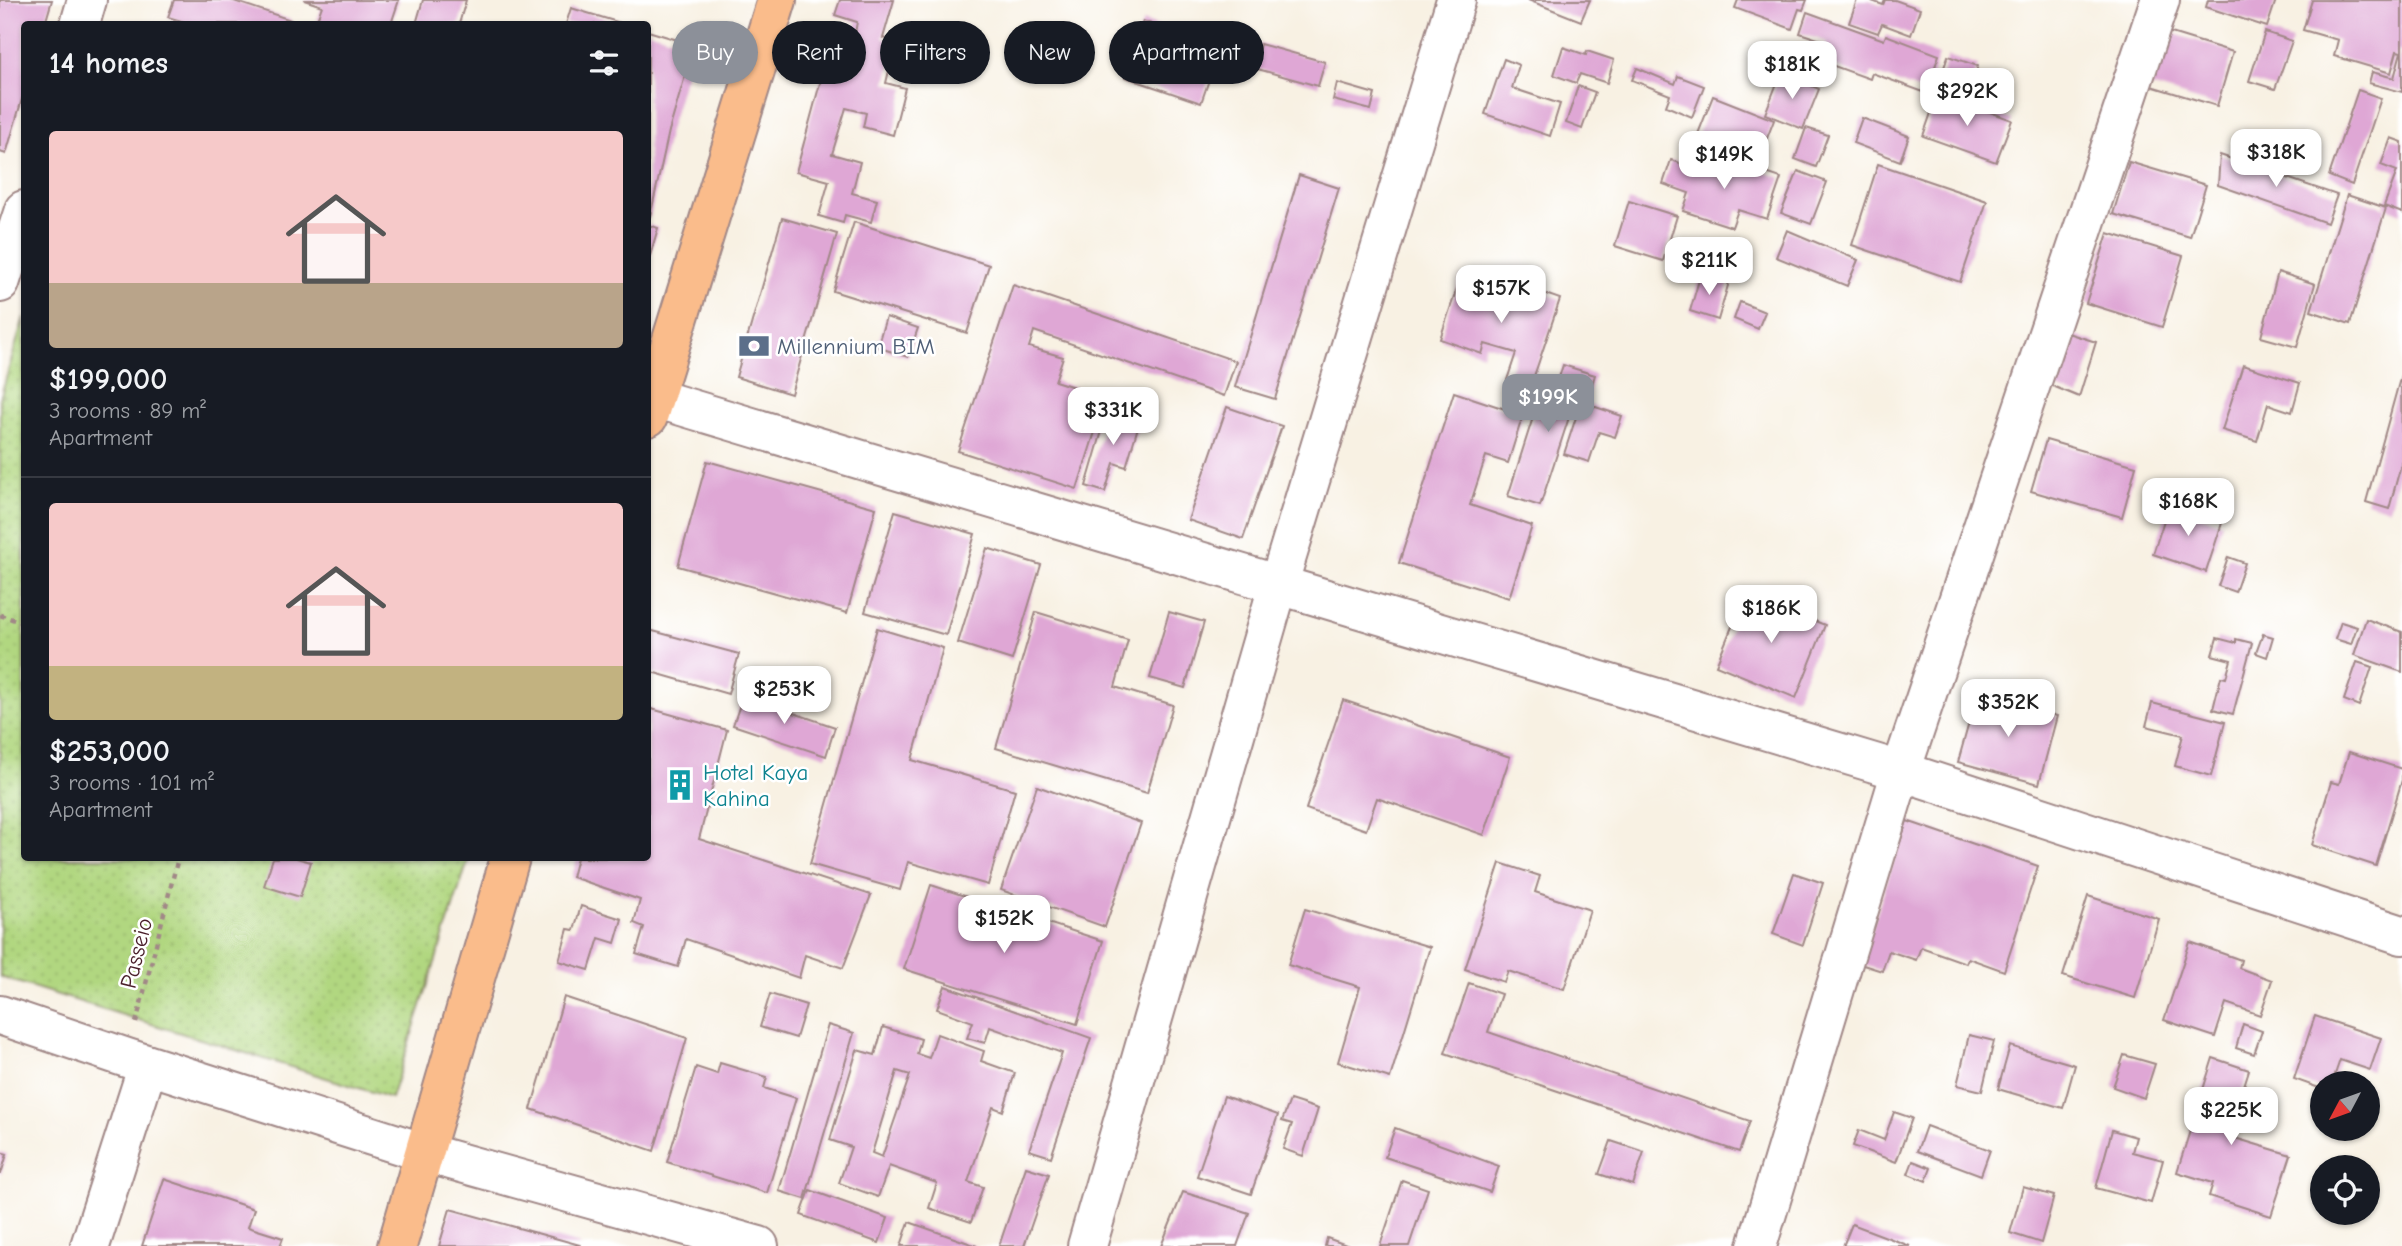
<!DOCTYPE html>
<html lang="en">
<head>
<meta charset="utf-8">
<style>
  :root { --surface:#171b24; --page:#242831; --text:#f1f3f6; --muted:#9ea1a6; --line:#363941; --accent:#8c9099 }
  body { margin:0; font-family:"Comic Neue",sans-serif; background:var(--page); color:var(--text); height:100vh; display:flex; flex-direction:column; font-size:26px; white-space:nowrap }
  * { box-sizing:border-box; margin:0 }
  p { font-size:23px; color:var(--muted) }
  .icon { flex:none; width:38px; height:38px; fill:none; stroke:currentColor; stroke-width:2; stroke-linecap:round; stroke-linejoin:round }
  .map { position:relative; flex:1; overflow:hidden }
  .details { position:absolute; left:21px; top:21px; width:630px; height:840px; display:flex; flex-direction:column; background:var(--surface); border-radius:7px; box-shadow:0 2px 5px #0004 }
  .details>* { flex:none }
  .banner { position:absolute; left:672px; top:21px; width:665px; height:63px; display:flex; gap:14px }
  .needle { width:46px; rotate:229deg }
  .tools { position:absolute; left:2310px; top:1071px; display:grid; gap:14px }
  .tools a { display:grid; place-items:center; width:70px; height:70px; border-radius:50%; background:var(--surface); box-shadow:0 2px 5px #0004; font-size:35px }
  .price { position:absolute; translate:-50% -60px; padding:0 16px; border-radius:14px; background:#fff; color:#222; font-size:23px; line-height:46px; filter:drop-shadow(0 2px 4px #0008) }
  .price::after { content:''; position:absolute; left:50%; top:42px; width:21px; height:16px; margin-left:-10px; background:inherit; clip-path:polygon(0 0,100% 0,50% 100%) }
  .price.active { background:var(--accent); color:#fff }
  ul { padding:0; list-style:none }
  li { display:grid; align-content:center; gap:14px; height:371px; padding:0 28px }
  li+li { border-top:2px solid var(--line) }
  li span { display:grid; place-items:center; height:217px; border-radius:7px; color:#555 }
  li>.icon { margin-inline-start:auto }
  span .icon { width:126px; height:126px; fill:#fffc; stroke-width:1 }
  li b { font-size:30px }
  h2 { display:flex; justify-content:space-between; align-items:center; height:84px; padding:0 28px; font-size:30px }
  .chip { padding:0 24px; border-radius:32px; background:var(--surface); box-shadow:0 2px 5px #0004; font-size:24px; line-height:63px }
  .chip.active { background:var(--accent); color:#fff }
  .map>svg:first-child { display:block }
  .park { fill:url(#park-dots); stroke:#7e7b56; stroke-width:2 }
  .building { fill:#dfa7d5; fill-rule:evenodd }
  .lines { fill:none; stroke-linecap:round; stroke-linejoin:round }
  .minor-casing { stroke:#a18887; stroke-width:42 }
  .trunk-casing { stroke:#a18887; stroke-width:42 }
  .path { stroke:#a18887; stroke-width:4.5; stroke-dasharray:5 5; stroke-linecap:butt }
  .minor { stroke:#fff; stroke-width:38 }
  .trunk { stroke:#fabc8b; stroke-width:38 }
  .labels { text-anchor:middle; stroke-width:5; stroke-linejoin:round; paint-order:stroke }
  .service-label { font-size:23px; fill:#4e5e75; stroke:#fff; text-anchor:start }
  .culture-label { font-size:23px; fill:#0d838f; stroke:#fff; text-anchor:start }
  .street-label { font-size:23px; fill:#4a1f2b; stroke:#fff }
</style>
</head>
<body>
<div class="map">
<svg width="2402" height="1246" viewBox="0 0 2402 1246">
  <defs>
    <pattern id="park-dots" width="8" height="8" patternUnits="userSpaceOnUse" patternTransform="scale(1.75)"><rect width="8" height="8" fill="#b1d780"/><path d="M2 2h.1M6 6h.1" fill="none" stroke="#9ab86f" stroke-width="1.8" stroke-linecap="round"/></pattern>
  </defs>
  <rect width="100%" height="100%" fill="#fff"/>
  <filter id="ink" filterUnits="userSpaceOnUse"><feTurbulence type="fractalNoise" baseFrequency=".0143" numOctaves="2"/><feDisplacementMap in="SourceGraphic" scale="14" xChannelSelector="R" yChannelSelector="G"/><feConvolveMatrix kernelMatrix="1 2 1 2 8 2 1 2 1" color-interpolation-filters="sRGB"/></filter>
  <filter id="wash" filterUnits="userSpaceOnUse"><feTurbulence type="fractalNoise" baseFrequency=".00686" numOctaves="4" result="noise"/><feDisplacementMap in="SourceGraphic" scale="28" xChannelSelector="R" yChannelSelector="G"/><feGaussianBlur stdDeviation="1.57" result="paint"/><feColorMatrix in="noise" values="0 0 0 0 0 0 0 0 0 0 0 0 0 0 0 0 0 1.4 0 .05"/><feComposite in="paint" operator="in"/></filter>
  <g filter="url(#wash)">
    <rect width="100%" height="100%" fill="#f8f1e3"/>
    <polygon class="park" points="24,317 24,858 469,858 391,1098 0,977 0,399"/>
    <g id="blocks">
      <g class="building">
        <polygon points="0,0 52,0 45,24 24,24 24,92 6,154 0,152"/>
        <polygon points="174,0 231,0 291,20 289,24 191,24 168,17"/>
        <polygon points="304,0 399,0 391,24 321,24 321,21 317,20 322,6"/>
        <polygon points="423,0 466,0 459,24 416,24"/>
        <polygon points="840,0 894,0 883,38 896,42 886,83 905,88 893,135 863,127 866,113 846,108 832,154 860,162 852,193 877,200 871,222 845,215 843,223 819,216 829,181 796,172 835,28 855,33 857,22 835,15"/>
        <polygon points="1528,0 1590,0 1581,21"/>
        <polygon points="1738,0 1807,0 1803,10 1799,9 1792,29 1735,8"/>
        <polygon points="1857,0 1869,0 1883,5 1885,0 1895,0 1920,9 1911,35 1882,24 1878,33 1849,23"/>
        <polygon points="2208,0 2276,0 2267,27 2206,7"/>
        <polygon points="2312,0 2402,0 2402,92 2369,83 2372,72 2394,78 2401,52 2397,51 2391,73 2334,56 2338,40 2303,30"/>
        <polygon points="571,8 624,24 566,24"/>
        <polygon points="1807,12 1884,40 1886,35 1939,55 1926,93 1872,73 1870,79 1820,61 1827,42 1800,33"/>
        <polygon points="1143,21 1220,48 1201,103 1125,77"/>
        <polygon points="648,31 694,45 669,131 650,217 648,217"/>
        <polygon points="2168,32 2233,52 2217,106 2151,86"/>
        <polygon points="2265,32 2292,41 2275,89 2249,81"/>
        <polygon points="1260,44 1325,62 1318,86 1254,68"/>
        <polygon points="1563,47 1586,55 1587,51 1614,60 1607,83 1580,74 1576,83 1554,75"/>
        <polygon points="1948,56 1978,66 1967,95 1938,85"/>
        <polygon points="1504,59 1519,65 1512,88 1560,104 1550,136 1485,114"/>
        <polygon points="1637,68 1675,84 1678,76 1704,86 1692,117 1666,106 1670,95 1632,80"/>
        <polygon points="1781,73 1819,89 1803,129 1765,114"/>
        <polygon points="1337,83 1375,94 1371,110 1333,100"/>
        <polygon points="1578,86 1595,92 1582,129 1566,123"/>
        <polygon points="2358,90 2381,98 2352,185 2329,176"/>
        <polygon points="1938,93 2012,120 1996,162 1923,136"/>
        <polygon points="1713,96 1774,120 1759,159 1698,134"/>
        <polygon points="1862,118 1909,136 1900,161 1853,143"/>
        <polygon points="1806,128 1828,135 1816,167 1795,159"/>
        <polygon points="2391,138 2402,142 2402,213 2384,206 2397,171 2381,165"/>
        <polygon points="2220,155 2337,195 2327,223 2218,185"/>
        <polygon points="1671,160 1725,178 1731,161 1781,178 1767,219 1738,210 1732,227 1683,211 1689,193 1663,184"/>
        <polygon points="2129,162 2206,185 2190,237 2113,214"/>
        <polygon points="1878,164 1987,201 1960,282 1852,245"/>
        <polygon points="1798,171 1827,182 1811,224 1781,213"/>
        <polygon points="1299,175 1339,188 1275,399 1235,387"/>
        <polygon points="2347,195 2386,208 2350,324 2311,311"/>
        <polygon points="1629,201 1677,216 1663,261 1615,246"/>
        <polygon points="782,218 837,234 791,394 736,377"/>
        <polygon points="854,222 989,265 967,333 833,291"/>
        <polygon points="648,225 658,228 648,263"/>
        <polygon points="1787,230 1858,260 1847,286 1776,257"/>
        <polygon points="2108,233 2183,256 2162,327 2086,303"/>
        <polygon points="2278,272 2315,284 2297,347 2261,337"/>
        <polygon points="1701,273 1729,282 1718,320 1690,311"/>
        <polygon points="1461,276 1533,302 1537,291 1560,299 1530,388 1507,380 1516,353 1485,344 1482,354 1440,339"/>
        <polygon points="1013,285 1236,361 1224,396 1034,331 1029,347 1063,357 1055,381 1106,397 1077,489 958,451"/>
        <polygon points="1740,302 1765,312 1758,329 1734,319"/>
        <polygon points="886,317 918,328 908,357 877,347"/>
        <polygon points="2061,331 2096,342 2079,397 2045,383"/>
        <polygon points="1563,365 1595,375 1586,403 1575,399 1540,506 1508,496 1542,389 1554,393"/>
        <polygon points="2243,365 2300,383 2292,412 2268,404 2257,441 2222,430"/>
        <polygon points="2401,375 2402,461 2389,509 2366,502"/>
        <polygon points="1454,392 1523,415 1508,463 1486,456 1470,505 1532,526 1509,598 1399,563"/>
        <polygon points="1581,402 1622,416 1615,437 1599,432 1589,462 1564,454"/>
        <polygon points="1109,407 1141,417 1126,467 1114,463 1105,492 1086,486"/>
        <polygon points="1227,407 1282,426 1243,539 1188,520"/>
        <polygon points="2046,440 2136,466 2122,517 2031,491"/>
        <polygon points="707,461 876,508 847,613 678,566"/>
        <polygon points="2169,505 2222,523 2206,572 2153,554"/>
        <polygon points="895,511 975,534 946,635 865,612"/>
        <polygon points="987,548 1041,565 1012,660 958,643"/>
        <polygon points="2228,557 2245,563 2235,592 2218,586"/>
        <polygon points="1746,593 1825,625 1796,698 1716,665"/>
        <polygon points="1036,612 1128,640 1115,687 1173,705 1147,793 996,748"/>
        <polygon points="1169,612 1204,622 1185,688 1150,678"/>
        <polygon points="2366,619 2402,632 2402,672 2354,655"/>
        <polygon points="2341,622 2357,627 2351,644 2335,639"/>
        <polygon points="877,628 943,648 912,760 1015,790 988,885 908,862 900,890 810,864"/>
        <polygon points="649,630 739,654 728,694 648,671"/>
        <polygon points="2263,634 2273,637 2267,657 2256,653"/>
        <polygon points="2217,638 2236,643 2236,639 2252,643 2233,714 2213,709 2221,677 2226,678 2231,660 2212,655"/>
        <polygon points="2357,662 2372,667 2359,706 2344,700"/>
        <polygon points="1977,694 2057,716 2039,784 1958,762"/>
        <polygon points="743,696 835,727 826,756 733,725"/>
        <polygon points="1343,700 1510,757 1484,835 1377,798 1366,830 1306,809"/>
        <polygon points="2152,703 2225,722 2211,776 2175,766 2183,735 2146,726"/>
        <polygon points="648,708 727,730 699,839 871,895 843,968 805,955 799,978 686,939 678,967 636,954 644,927 634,923 640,900 572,877 577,858 648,858"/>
        <polygon points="2349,752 2402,769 2402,780 2376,866 2312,845 2331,782 2339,784"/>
        <polygon points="1037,786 1141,823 1105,927 1001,890"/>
        <polygon points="1907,821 2038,866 2004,971 1968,958 1966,963 1921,947 1916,960 1889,951 1882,971 1860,964"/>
        <polygon points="273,858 296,858 311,862 300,897 264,886"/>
        <polygon points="1500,863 1540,876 1535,892 1590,910 1564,989 1508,971 1504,982 1465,969"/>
        <polygon points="1794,873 1823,883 1803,945 1773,934"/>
        <polygon points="931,885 1103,941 1077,1024 904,969"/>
        <polygon points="2088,896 2159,919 2135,998 2063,976"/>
        <polygon points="581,906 622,919 615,943 599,938 589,970 559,961 568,929 574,930"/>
        <polygon points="1305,909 1430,947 1390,1078 1338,1062 1360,987 1288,965"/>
        <polygon points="2190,942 2241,960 2239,968 2272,980 2260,1015 2226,1003 2215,1037 2164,1020"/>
        <polygon points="1469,983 1501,994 1488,1032 1750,1121 1739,1152 1445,1053"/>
        <polygon points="945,986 1091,1038 1051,1157 1029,1150 1062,1053 990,1027 985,1043 967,1038 973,1022 937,1009"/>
        <polygon points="770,994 806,1005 796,1038 760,1027"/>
        <polygon points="564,997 687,1038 654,1151 531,1109"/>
        <polygon points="2315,1016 2381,1038 2370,1070 2340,1060 2332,1083 2322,1083 2322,1089 2294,1079"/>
        <polygon points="2243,1024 2262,1031 2254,1054 2236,1048"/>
        <polygon points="828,1025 854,1033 805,1199 779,1191"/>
        <path d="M883,1027L921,1039L917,1054L929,1058L937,1034L984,1051L981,1061L1015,1073L1003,1111L993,1107L968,1182L983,1187L971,1222L929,1208L937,1183L889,1166L878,1197L839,1183L851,1147L830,1140L857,1050L875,1055ZM897,1071L910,1075L882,1157L872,1153Z"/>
        <polygon points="1969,1035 1994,1041 1982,1091 1957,1085"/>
        <polygon points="2010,1046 2075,1065 2063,1108 1998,1089"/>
        <polygon points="2124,1055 2155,1064 2144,1098 2113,1087"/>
        <polygon points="2213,1058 2249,1070 2228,1136 2291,1155 2271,1216 2209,1196 2213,1183 2177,1172"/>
        <polygon points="720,1063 767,1077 764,1088 796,1098 767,1193 667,1162 696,1067 717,1074"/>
        <polygon points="1224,1096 1278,1115 1251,1194 1197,1176"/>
        <polygon points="1290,1100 1318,1109 1303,1156 1283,1149 1292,1124 1282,1121"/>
        <polygon points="1894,1112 1912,1118 1896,1162 1853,1146 1859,1130 1884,1140"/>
        <polygon points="1926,1126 1990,1150 1981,1175 1917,1151"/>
        <polygon points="1395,1128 1499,1166 1490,1192 1385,1157"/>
        <polygon points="2112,1130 2136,1137 2132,1152 2163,1160 2151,1203 2096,1188"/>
        <polygon points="1611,1141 1644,1152 1633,1185 1599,1174"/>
        <polygon points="0,1152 7,1154 1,1174 0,1174"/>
        <polygon points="1913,1161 1931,1168 1926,1181 1908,1174"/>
        <polygon points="1026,1167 1049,1174 1024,1246 999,1246"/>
        <polygon points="164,1179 254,1209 248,1227 283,1238 280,1246 142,1246"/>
        <polygon points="1402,1180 1428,1189 1409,1246 1380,1246"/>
        <polygon points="2023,1187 2054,1196 2041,1243 2010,1233"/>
        <polygon points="810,1190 888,1218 879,1243 801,1215"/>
        <polygon points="1183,1192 1249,1213 1237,1246 1161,1246"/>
        <polygon points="450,1209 580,1245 580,1246 439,1246"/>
        <polygon points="909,1222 977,1246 901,1246"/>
        <polygon points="1852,1224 1910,1246 1843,1246"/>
        <polygon points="1327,1238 1349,1246 1325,1246"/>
      </g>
    </g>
  </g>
  <g filter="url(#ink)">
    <use href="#blocks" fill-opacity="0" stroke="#a18887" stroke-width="2"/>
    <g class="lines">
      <defs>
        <g id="minor">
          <polyline points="80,24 87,0"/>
          <polyline points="0,283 24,210"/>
          <polyline points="648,396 1901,771 2402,935"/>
          <polyline points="0,1015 127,1058 422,1152 759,1246"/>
          <polyline points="90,1246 148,1065"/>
          <polyline points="1087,1246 1278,586 1456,0"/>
          <polyline points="1757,1246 1901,771 2160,0"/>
        </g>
        <g id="trunk">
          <polyline points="648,417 777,0"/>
          <polyline points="397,1246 510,858"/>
        </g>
      </defs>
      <use href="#minor" class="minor-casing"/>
      <use href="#trunk" class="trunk-casing"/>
      <g class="path">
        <polyline points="0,615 24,623"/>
        <polyline points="136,1023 178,858"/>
      </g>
      <use href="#minor" class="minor"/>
      <use href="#trunk" class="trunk"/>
    </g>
  </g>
  <defs>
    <symbol id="bank-bare" viewBox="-9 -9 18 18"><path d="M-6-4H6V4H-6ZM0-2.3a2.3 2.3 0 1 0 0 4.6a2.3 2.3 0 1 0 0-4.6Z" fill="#5c6f8a" stroke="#fff" stroke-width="2.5" paint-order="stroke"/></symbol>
    <symbol id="building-bare" viewBox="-9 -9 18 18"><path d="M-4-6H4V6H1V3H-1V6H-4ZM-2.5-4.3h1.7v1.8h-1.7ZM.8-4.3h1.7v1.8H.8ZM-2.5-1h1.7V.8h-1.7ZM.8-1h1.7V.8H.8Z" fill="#0f9aa8" stroke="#fff" stroke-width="2.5" paint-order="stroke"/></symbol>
  </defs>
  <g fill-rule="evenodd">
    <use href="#bank-bare" x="732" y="324" width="44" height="44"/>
    <use href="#building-bare" x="658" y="763" width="44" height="44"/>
  </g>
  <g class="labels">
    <g class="service-label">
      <text x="777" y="354">Millennium BIM</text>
    </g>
    <g class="culture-label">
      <text x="703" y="780">Hotel Kaya<tspan x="703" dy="26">Kahina</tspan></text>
    </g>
    <g class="street-label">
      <text transform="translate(136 953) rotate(-76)" y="8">Passeio</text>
    </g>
  </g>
</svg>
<div class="tools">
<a><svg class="needle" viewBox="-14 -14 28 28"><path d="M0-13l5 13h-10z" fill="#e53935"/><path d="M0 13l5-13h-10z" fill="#9ea1a6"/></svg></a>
<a><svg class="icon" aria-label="locate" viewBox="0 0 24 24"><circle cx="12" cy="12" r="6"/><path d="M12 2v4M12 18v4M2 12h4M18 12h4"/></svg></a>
</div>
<b class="price" style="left:1792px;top:101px">$181K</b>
<b class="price" style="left:1967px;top:128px">$292K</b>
<b class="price" style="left:2276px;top:189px">$318K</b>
<b class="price" style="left:1724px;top:191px">$149K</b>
<b class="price" style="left:1709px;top:297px">$211K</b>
<b class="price" style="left:1501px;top:325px">$157K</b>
<b class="price active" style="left:1548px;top:434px">$199K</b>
<b class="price" style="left:1113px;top:447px">$331K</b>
<b class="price" style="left:2188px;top:538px">$168K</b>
<b class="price" style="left:1771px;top:645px">$186K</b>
<b class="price" style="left:784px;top:726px">$253K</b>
<b class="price" style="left:2008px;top:739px">$352K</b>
<b class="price" style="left:1004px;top:955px">$152K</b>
<b class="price" style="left:2231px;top:1147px">$225K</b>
<div class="banner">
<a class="chip active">Buy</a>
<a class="chip">Rent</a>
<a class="chip">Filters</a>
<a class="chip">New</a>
<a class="chip">Apartment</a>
</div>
<section class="details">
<h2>14 homes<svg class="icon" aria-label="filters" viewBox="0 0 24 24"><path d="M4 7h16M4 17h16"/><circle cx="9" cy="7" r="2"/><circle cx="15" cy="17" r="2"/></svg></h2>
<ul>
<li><span style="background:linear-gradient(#f6c9c9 70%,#b9a48a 0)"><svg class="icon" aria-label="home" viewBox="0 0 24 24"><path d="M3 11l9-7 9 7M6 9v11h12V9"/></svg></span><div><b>$199,000</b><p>3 rooms · 89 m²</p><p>Apartment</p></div></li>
<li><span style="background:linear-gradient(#f6c9c9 75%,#c2b280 0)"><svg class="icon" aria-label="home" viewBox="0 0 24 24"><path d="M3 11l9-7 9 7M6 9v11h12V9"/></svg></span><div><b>$253,000</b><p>3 rooms · 101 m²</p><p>Apartment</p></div></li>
</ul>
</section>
</div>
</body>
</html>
